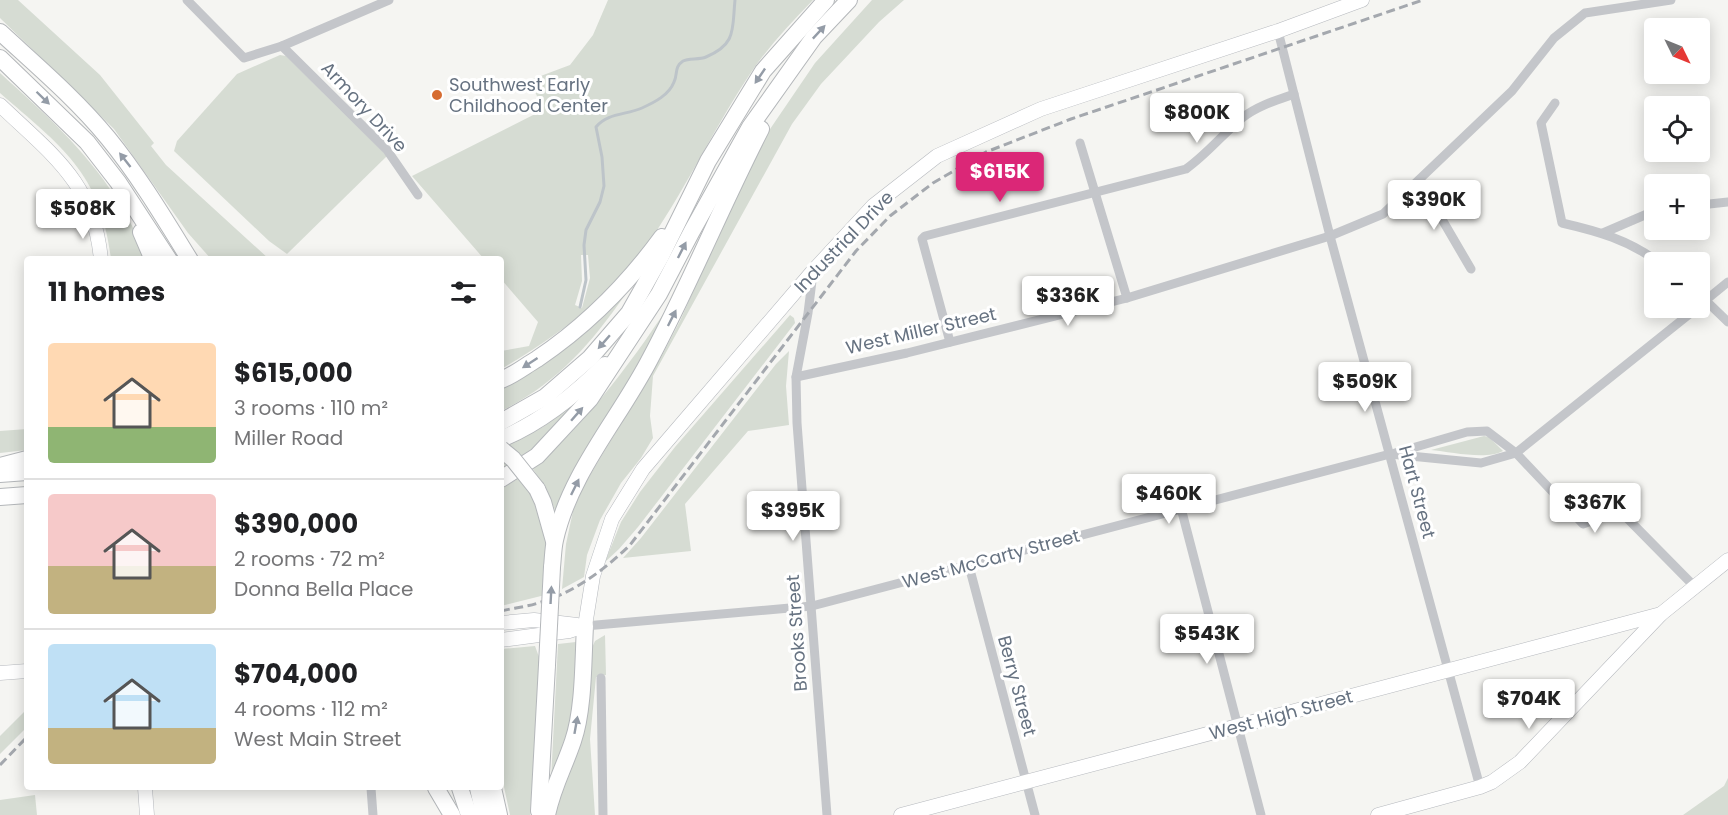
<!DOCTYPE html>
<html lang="en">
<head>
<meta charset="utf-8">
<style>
  :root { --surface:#fff; --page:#f6f6f6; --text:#202124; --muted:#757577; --line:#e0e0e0; --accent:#db2777 }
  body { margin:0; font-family:Poppins,sans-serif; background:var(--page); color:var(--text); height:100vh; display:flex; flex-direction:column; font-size:22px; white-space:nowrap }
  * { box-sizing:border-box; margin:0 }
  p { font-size:20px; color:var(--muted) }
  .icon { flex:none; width:33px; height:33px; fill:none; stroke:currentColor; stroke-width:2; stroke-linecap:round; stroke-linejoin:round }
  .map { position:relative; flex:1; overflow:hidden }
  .sheet { position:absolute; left:24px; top:256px; width:480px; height:534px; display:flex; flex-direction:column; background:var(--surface); border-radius:6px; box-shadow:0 3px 15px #0003 }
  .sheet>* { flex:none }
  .needle { width:39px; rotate:133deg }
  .controls { position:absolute; left:1644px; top:18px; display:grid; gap:12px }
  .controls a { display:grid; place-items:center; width:66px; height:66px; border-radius:6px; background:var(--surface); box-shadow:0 3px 15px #0003; font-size:30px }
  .price { position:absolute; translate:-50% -51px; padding:0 14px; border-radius:6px; background:#fff; color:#222; font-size:20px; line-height:39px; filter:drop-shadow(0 2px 3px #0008) }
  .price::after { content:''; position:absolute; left:50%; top:36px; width:18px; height:14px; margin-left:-9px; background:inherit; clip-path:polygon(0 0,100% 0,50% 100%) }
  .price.selected { background:var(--accent); color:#fff }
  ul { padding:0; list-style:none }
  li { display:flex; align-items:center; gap:18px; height:150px; padding:0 24px }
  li+li { border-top:2px solid var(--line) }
  li span { display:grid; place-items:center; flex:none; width:168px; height:120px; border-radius:6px; color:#555 }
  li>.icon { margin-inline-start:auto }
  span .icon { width:72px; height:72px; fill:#fffc; stroke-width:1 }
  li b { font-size:26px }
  h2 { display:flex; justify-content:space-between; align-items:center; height:72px; padding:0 24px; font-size:26px }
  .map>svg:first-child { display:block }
  .green { fill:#d6dcd3; fill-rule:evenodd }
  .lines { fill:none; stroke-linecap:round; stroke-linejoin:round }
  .stream { stroke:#bdc4c9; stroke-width:3 }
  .secondary-casing { stroke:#b6b9be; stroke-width:15 }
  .highway-casing { stroke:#b4b7ba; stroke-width:18 }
  .street { stroke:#c4c6ca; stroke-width:9 }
  .secondary { stroke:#fff; stroke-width:14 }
  .highway { stroke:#fff; stroke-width:16 }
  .rail { stroke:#a4a8ae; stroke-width:3; stroke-dasharray:9 4.5; stroke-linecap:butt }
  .highway-bridge-casing { stroke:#b4b7ba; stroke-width:18; stroke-linecap:butt }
  .highway-bridge { stroke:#fff; stroke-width:16 }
  .oneway { fill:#949ca7 }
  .poi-dot { fill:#d66c31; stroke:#fff; stroke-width:2 }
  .labels { text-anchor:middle; stroke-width:6; stroke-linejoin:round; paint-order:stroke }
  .poi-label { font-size:18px; fill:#667281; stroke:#fff; text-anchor:start }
  .street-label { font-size:18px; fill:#667281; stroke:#fff }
</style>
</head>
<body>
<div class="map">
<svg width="1728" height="815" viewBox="0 0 1728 815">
  <rect width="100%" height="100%" fill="#f5f5f2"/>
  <g class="green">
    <polygon points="0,0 18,0 100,75 154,143 151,146 166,165 269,259 211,259 188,233 114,129 0,18"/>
    <path d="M608,0H813C790,24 766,49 748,77C711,133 683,195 644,249C606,300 555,338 501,369V351L529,346L538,322L501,279V260L484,259L412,176L543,110L530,80L570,65L593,35ZM581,255H588L590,278L582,308L575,305L582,281Z"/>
    <polygon points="872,0 904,0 879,22 821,84 792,124 653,376 650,416 653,438 641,458 621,483 600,520 587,555 584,577 562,589 566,544 573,511 584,485 660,359 680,321 743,179 766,135 815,63"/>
    <polygon points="280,55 286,56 387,156 287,254 269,241 174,151 177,141 237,74"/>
    <path d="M0,73C42,111 85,149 116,198C129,217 138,239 148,259H111C101,173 62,147 0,93Z"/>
    <path d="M677,293L557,515L547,490L533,469C588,422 638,354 677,293Z"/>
    <path d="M625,295C590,345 556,384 501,411V384Z"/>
    <polygon points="790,315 794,318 795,323 638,527 619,549 605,562 621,522 640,492 675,447"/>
    <polygon points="789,351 786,386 789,425 748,431 685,504 691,551 623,558 641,538 776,364"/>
    <polygon points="573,406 565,423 501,474 501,448 543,427"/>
    <polygon points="27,429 27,450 0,453 0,431"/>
    <path d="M1484,436L1489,437L1503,451C1487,460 1450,452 1431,450Z"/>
    <polygon points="521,477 532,492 547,545 545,595 501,606 501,489"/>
    <polygon points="605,635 606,675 596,677 590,739 595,815 552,815 591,650 595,641"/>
    <polygon points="576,642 578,644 575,701 569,727 551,780 558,644"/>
    <polygon points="535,646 543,668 538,694 530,815 510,815 501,773 501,649"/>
    <polygon points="27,703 27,727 0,754 0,736 25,711"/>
    <polygon points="1728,778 1728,815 1683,815 1724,786"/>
    <polygon points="35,795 37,815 0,815 0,800"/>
  </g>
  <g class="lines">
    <path class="stream" d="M580,307L586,280L584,245L586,230L600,202L604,186L602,157L596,127C607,113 626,115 642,108C655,102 669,95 674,82C678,74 674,67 683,61C689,58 699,60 706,57C737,44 732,29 735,0"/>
    <defs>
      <g id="secondary">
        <path d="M0,105C52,155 94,182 101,260"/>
        <polyline points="501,623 534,620 577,625"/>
        <polyline points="585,626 593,576 612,519 643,469 813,271 873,206 937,156 1041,109 1278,31 1362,0"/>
        <polyline points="501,640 569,631 585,626"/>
        <polyline points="0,673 27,671"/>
        <polyline points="145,788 147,815"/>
        <polyline points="901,815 1661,614"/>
        <polyline points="1378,815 1480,787 1492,782 1520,762 1661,614 1728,560"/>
      </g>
      <g id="highway">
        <path d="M0,32C37,66 76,99 108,138C139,176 164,218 190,260"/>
        <polyline points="0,58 87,142 118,182 169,260"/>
        <polyline points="141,232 153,260"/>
        <path d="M501,380C514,375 525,366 537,359C586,326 627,285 662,237"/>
        <polyline points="501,422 545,397 590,358 629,313 661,256 708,161 763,71 826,0"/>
        <path d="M501,439C540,423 575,395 605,365"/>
        <polyline points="0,466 27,459"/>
        <polyline points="0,474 27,472"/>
        <polyline points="501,479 537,456 590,399 659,294 692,231 750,127 814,37 849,0"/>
        <polyline points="537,489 543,502 554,541"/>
        <polyline points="0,497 27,495"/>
        <path d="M552,567C553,558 553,549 555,540C570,473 619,419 650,359C690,284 722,205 761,129"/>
        <polyline points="436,788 452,815"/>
        <polyline points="460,788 469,815"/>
        <polyline points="478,788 484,815"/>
        <polyline points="493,788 499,815"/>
        <polyline points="539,811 547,665"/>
        <path d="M547,815C553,786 564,768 573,741C584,709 583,661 585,626"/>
      </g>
    </defs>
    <use href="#secondary" class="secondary-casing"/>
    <use href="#highway" class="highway-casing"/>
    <g class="street">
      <polyline points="187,0 244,58 282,46 389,0"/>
      <polyline points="1278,31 1330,236 1480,787"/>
      <polyline points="282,46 387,150 418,195"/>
      <path d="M1555,103L1541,123L1562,223C1597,231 1629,240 1658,262"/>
      <polyline points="1080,143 1127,298"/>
      <polyline points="1419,180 1471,269"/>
      <polyline points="1700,205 1728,202"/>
      <polyline points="1603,233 1654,211"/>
      <polyline points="813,273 808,313 796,377 797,423 827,815"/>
      <polyline points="1700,295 1728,322"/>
      <polyline points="1701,304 1728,282"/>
      <path d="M950,342L922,239L925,236L1186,169C1207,154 1223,134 1242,118C1257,106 1277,100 1294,94"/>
      <polyline points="796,377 907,353 1127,298 1330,236 1383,214 1512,91 1554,38 1585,13 1671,0"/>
      <polyline points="1395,453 1467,432 1487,431 1516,453 1583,524 1611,514 1627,518 1695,587"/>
      <polyline points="1181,508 1261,815"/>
      <polyline points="969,566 1035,815"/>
      <polyline points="585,626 812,606 1390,454 1481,463 1516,453 1697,308"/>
      <polyline points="601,678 603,815"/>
      <polyline points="371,788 373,815"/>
    </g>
    <use href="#secondary" class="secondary"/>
    <use href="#highway" class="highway"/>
    <g class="rail">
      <path d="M501,611C513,608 526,607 538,603C574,593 604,570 630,545L856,251L890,216L933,183L986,152L1071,119L1423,0"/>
      <polyline points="0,765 27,737"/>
    </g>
    <defs>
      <g id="highway-bridge">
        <polyline points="501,449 513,459 537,489"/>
        <polyline points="547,665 552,567"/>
      </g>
    </defs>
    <use href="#highway-bridge" class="highway-bridge-casing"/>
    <use href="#highway-bridge" class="highway-bridge"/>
  </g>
  <defs><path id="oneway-solid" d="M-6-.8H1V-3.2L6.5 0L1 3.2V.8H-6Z" transform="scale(1.5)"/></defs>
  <g class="oneway">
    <use href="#oneway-solid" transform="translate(819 32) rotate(-47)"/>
    <use href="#oneway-solid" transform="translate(760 76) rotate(124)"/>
    <use href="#oneway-solid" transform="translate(43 98) rotate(44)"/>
    <use href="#oneway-solid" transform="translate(125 160) rotate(-128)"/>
    <use href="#oneway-solid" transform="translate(682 250) rotate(-63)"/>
    <use href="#oneway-solid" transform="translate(672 318) rotate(-63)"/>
    <use href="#oneway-solid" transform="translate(604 342) rotate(131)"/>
    <use href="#oneway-solid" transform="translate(530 363) rotate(147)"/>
    <use href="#oneway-solid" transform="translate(577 414) rotate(-49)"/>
    <use href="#oneway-solid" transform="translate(575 487) rotate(-64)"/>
    <use href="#oneway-solid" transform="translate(551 595) rotate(-87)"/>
    <use href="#oneway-solid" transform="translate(576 725) rotate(-80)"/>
  </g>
  <circle class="poi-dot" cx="437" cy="95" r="6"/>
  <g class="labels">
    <g class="poi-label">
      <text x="449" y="91">Southwest Early<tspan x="449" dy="21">Childhood Center</tspan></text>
    </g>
    <g class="street-label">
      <text transform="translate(364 107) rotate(47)" y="6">Armory Drive</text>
      <text transform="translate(844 242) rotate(-46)" y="6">Industrial Drive</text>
      <text transform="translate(921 331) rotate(-13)" y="6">West Miller Street</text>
      <text transform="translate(1417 492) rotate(75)" y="6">Hart Street</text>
      <text transform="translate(991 559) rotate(-15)" y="6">West McCarty Street</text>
      <text transform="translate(797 633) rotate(-94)" y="6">Brooks Street</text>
      <text transform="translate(1017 686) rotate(75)" y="6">Berry Street</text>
      <text transform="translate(1281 715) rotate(-15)" y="6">West High Street</text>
    </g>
  </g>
</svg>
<div class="controls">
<a><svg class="needle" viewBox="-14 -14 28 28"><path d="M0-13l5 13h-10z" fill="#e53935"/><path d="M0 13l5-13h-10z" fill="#757577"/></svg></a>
<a><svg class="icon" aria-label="locate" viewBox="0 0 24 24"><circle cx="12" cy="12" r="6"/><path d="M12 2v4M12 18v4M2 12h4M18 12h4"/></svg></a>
<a>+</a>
<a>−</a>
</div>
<b class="price" style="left:1197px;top:144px">$800K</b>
<b class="price selected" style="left:1000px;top:203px">$615K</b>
<b class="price" style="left:1434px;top:231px">$390K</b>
<b class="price" style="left:83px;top:240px">$508K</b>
<b class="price" style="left:1068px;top:327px">$336K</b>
<b class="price" style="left:1365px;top:413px">$509K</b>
<b class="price" style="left:1169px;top:525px">$460K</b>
<b class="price" style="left:1595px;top:534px">$367K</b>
<b class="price" style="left:793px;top:542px">$395K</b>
<b class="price" style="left:1207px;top:665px">$543K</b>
<b class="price" style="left:1529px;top:730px">$704K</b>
<section class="sheet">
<h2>11 homes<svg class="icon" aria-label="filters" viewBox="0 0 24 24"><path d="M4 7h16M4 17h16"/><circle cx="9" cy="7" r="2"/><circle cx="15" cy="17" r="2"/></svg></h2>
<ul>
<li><span style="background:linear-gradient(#ffd9b3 70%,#8fb573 0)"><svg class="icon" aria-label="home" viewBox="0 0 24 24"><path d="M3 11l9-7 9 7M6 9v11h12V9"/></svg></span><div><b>$615,000</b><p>3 rooms · 110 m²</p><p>Miller Road</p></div></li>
<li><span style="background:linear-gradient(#f6c9c9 60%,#c2b280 0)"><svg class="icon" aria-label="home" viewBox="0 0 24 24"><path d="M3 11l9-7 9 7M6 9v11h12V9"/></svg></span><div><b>$390,000</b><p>2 rooms · 72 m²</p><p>Donna Bella Place</p></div></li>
<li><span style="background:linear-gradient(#bfe0f5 70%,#c2b280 0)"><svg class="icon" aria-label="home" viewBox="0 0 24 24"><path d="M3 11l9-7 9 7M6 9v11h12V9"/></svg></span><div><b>$704,000</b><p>4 rooms · 112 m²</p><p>West Main Street</p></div></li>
</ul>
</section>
</div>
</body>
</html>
